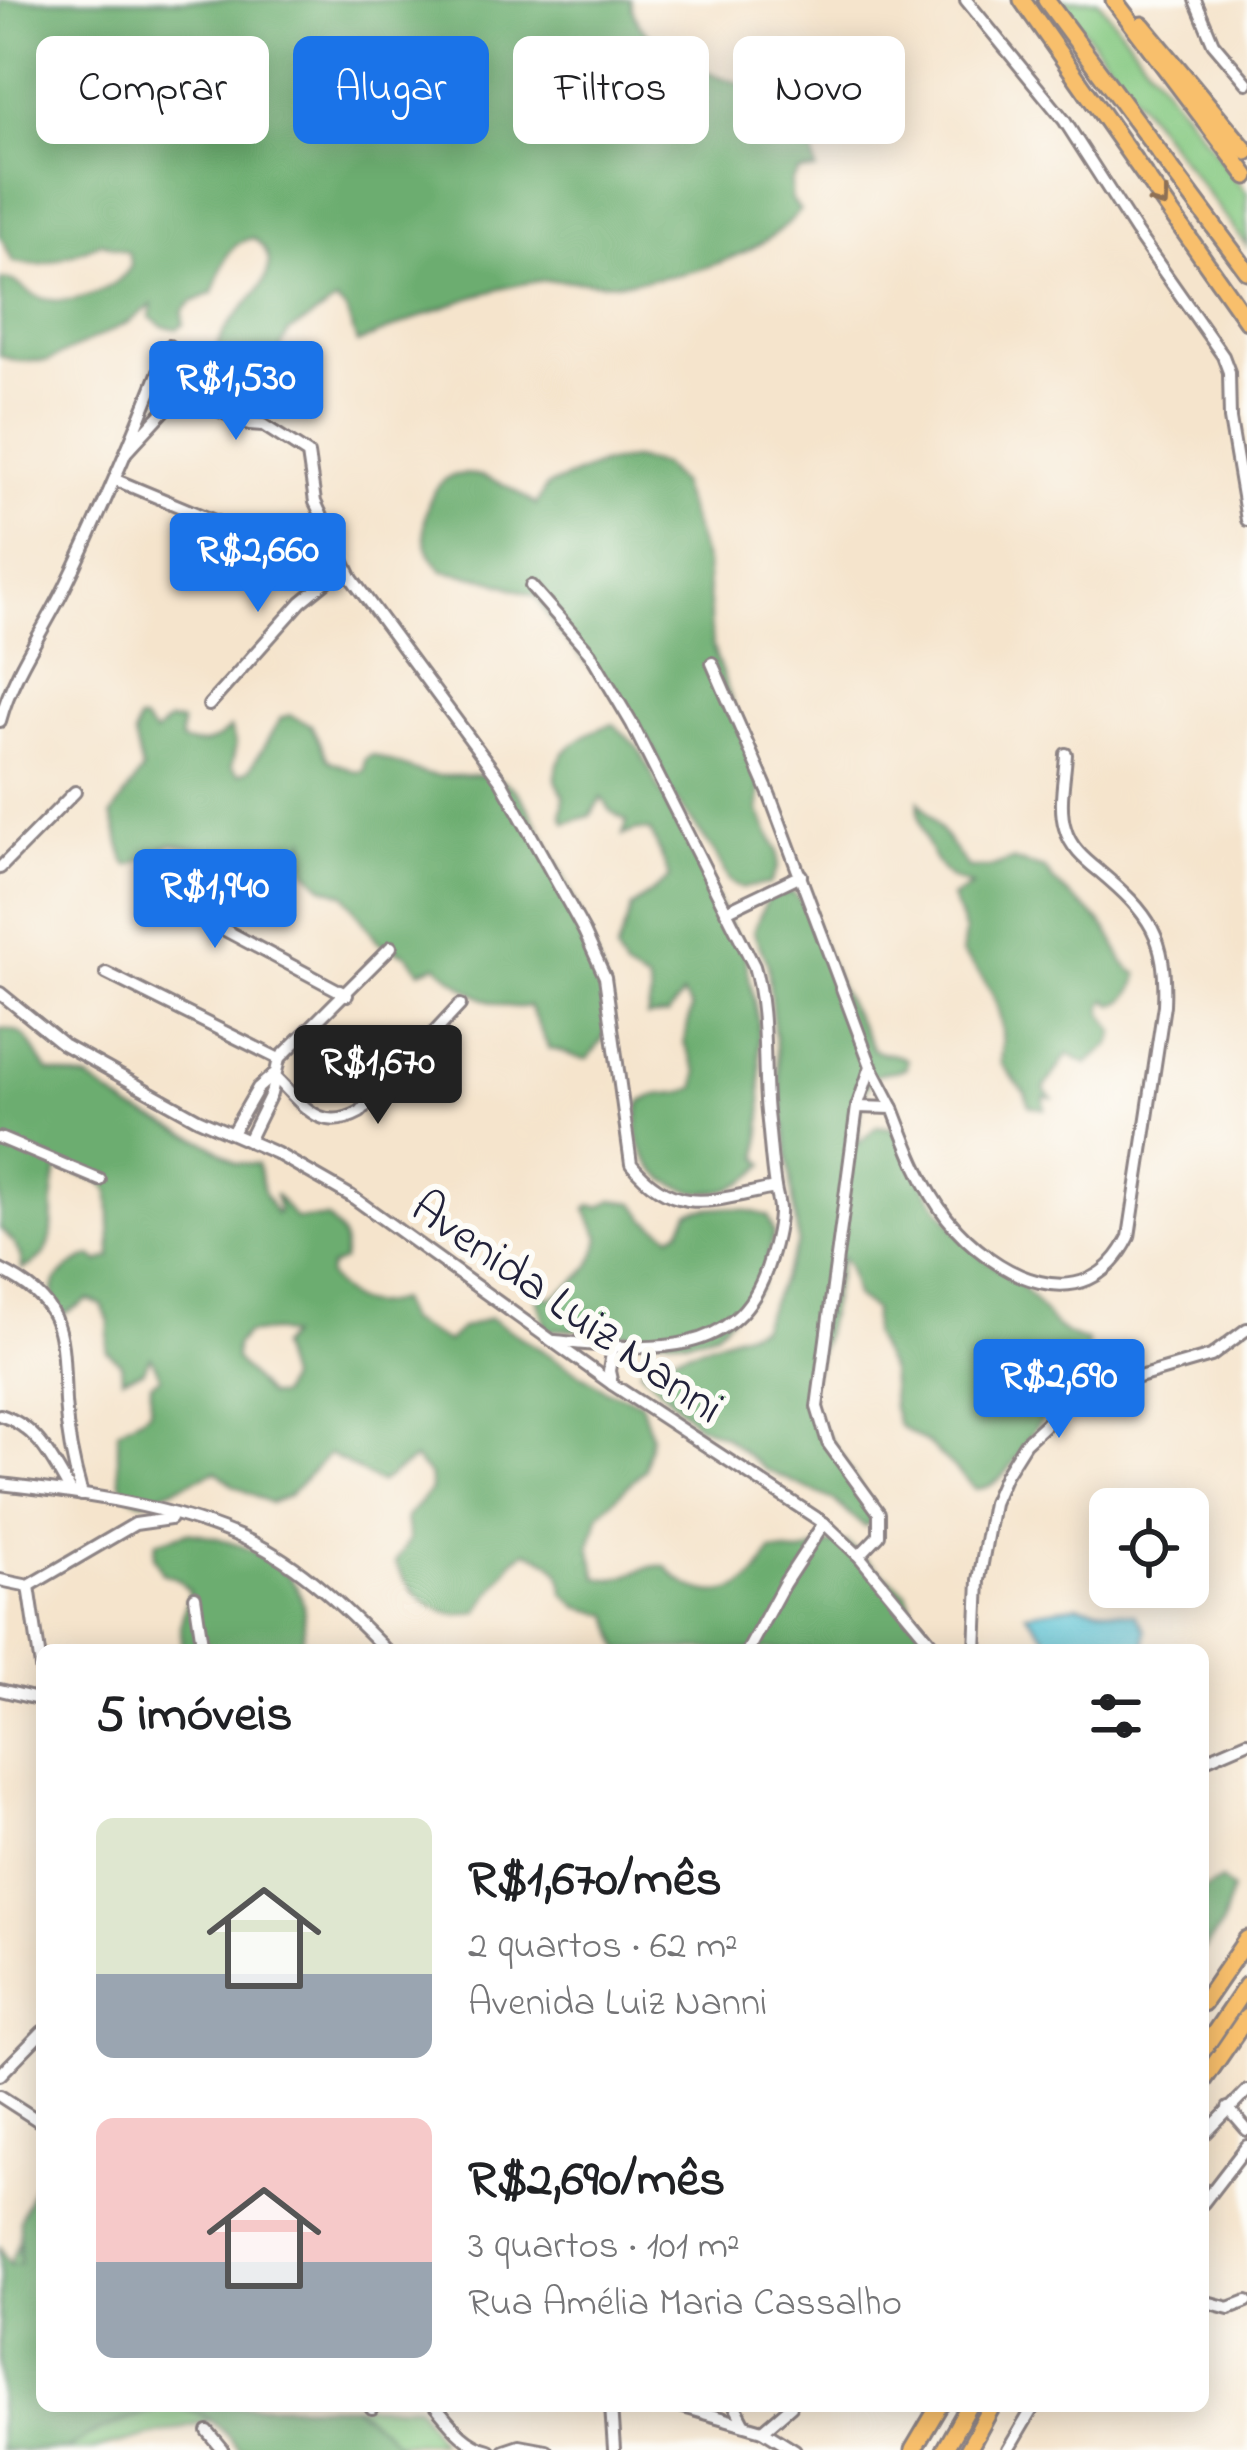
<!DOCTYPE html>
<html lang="pt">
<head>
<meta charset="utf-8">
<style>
  :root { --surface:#fff; --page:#f2f2f2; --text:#202124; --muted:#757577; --accent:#1a73e8 }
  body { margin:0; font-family:"Indie Flower",sans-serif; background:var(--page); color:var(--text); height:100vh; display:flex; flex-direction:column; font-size:45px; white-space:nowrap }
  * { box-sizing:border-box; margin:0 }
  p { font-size:39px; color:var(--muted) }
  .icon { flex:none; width:66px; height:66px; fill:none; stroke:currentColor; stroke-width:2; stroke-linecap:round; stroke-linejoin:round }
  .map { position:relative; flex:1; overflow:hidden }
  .details { position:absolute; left:36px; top:1644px; width:1173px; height:768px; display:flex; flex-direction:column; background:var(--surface); border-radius:18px; box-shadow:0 6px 30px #0003 }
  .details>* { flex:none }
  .banner { position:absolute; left:36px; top:36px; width:1176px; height:108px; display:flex; gap:24px }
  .fabs { position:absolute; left:1089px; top:1488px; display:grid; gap:24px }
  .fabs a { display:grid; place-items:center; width:120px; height:120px; border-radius:18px; background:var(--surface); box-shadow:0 6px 30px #0003; font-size:60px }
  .price { position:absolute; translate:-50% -102px; padding:0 27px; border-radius:12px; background:var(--accent); color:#fff; font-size:39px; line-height:78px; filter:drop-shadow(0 3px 6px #0008) }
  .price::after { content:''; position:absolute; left:50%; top:72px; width:36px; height:27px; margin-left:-18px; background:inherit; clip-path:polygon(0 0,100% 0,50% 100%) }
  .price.selected { background:#222; color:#fff }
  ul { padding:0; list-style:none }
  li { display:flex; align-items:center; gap:36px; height:300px; padding:0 60px }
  li span { display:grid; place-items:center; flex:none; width:336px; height:240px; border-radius:18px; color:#555 }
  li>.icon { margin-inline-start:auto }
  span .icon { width:144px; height:144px; fill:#fffc; stroke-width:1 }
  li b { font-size:51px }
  h2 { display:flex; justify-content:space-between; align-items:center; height:144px; padding:0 60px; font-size:51px }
  .chip { padding:0 42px; border-radius:18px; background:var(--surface); box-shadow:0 6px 30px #0003; font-size:42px; line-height:108px }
  .chip.selected { background:var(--accent); color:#fff }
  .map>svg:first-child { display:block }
  .green { fill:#86c982; stroke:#54765e; stroke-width:3 }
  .forest { fill:#6cad70; stroke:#476856; stroke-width:3; fill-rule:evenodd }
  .water { fill:#57c1d3; stroke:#3c7287; stroke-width:3 }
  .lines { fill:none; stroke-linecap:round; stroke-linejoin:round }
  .minor-casing { stroke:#8c8384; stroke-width:16 }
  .highway-casing { stroke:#8c8384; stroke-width:21 }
  .minor { stroke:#fff; stroke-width:10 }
  .highway { stroke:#f8bf6c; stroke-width:15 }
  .oneway { stroke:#8d7054 }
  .labels { text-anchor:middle; stroke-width:12; stroke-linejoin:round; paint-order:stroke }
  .street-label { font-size:48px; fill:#22223b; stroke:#fdfcf7 }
</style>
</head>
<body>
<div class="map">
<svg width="1247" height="2450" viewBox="0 0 1247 2450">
  <rect width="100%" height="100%" fill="#fdfcf7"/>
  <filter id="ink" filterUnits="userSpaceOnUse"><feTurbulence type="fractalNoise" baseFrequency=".00833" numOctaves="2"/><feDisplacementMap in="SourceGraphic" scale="24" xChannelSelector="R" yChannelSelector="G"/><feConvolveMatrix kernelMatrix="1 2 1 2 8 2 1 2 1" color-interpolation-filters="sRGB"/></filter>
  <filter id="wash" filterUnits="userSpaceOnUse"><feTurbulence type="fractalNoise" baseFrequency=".004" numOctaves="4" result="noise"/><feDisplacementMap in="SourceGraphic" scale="48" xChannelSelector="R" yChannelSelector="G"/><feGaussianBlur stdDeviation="2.7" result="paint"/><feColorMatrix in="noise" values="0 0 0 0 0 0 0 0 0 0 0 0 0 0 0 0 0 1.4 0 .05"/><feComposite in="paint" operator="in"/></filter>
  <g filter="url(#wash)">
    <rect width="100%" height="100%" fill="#f5e4cc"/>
    <g class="green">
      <polygon points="1061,0 1098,0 1247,193 1247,246"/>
      <polygon points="36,2195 42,2198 42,2406 417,2406 440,2442 384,2443 239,2413 93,2450 0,2450 0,2293"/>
    </g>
    <g class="forest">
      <path d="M0,0H630C638,60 746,85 794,101L811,143L816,170L798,172L791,181V199L800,211C758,259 686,277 624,282C594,285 562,277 532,282C472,292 413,321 357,343L346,311L336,302L288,333L276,358L249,357L234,368L217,367L213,358C216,350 220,340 224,332C240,305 296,269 253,238C224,243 223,269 213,293L192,302L183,311V325L177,329L162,326L150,317L152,305L129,322L48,361H18L0,356L1,279C18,279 20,288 34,295C63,310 116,292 131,266L128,252L101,242C95,247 55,261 44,264C35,266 23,263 13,262L0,235Z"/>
      <path d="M632,459L662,465L679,483L706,563L712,645L760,782L759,812L778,852V867L770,884L741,888L729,881L715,853L666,786L653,748L607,685L558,631L536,596L487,579L443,571C437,564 430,557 427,547C419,524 429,479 457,475C485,470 515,490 536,505L546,487L601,464Z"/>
      <path d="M289,715L311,725L328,760L356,772L364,771L365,759L373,755C390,761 408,769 425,774C458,782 483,764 514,789C538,809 611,980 611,1010C612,1029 599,1046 587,1059C572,1059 565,1050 549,1049L529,1006C495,1013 461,987 437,965L420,971L407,955L379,943L344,894L323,887L305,869V840L287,868L254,858L172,844C155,848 146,861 129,866L125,862L112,815L142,771L134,736L138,721H143L155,734L168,721L181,722V741C202,748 215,743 230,728L236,745L231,767L239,774L250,769L281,718Z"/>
      <path d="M614,724L639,749L745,955L758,1021L762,1115L759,1158L765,1164C714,1223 621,1182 640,1104C658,1087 678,1099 696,1087L698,1072L684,1043L691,1008L682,995L668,1015L647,1017L651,996L648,983L625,970L616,953L632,907L670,878L651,831L637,830L623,835L627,821L612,812L602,798L590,816L566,823C558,811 565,809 563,796C562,790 557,785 556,779C553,749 590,730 614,724Z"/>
      <path d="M919,801L968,868H990L1012,860L1045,869C1059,893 1089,906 1106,929C1120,946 1117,964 1138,974C1136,988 1128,1003 1113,1005L1107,1000L1103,1004V1013L1115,1032L1111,1044L1087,1064L1068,1054L1044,1089L1052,1098L1044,1097L1045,1109L1030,1106L1025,1093L1001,1063C1007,1018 995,986 962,954L965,932L952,898L972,886C966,883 959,882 953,879C932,866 916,824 919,801Z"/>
      <path d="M793,892L805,905L840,988L873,1049C884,1057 896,1051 907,1060L906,1068C897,1073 885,1070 877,1075C860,1087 858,1125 858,1144L877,1126L893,1128C916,1173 939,1215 976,1251C989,1264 1006,1272 1020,1285C1045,1308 1051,1335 1088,1341L1085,1384C1073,1396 1059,1402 1047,1414C1022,1437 1013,1487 976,1489L928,1444L898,1425L893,1408L890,1371L872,1335L873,1310L855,1297L848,1266L842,1257L823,1341L803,1402C820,1425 873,1497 871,1523L865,1527L833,1500L764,1469L724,1436L696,1424L640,1369L649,1360L666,1358L760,1327L798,1243L771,1002L768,965L753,931L768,897Z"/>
      <path d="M0,1029C33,1029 30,1050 48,1071L89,1080L130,1109L208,1143L236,1163L257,1164L265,1195L276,1214L279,1211L275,1194L296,1219L327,1218C342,1234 347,1240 343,1261L330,1267L328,1275C347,1304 366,1310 398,1300L407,1321L447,1342L462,1328L490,1318L606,1390L641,1402L651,1435L645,1469L600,1513L590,1545L597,1577C626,1586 637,1563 666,1566C686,1593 726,1604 754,1577C761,1571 766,1559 771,1551L801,1553L835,1542L846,1543L906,1592L929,1650H621L610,1615L578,1607L564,1593C563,1567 549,1559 526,1551L513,1561L478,1612C440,1622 411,1596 395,1563L409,1540L406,1518L431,1490L429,1475L414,1459L380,1483L329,1454L288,1496L271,1503L233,1485L216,1471L144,1501C111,1498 119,1456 118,1431C128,1421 140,1420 150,1410L151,1383L161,1377L151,1357L142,1371L122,1378L121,1363L107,1351L109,1322L102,1305L88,1300L63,1315C37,1287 66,1266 91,1256L99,1262L111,1257L109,1192L101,1181L59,1168C42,1204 71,1252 22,1269C23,1253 11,1239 0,1229ZM272,1331L288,1336L278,1347L287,1379L279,1396H268L235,1359V1346L245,1334Z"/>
      <path d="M612,1200L635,1203L646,1219L671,1235L680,1230L689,1212C718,1204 740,1207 768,1216L774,1233L760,1288L716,1332L685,1340L590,1329L547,1330L535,1291L551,1298C579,1280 595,1270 600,1237L586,1210L590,1205L600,1207Z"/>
      <path d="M188,1532C226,1537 283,1556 300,1594C307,1610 304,1633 301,1650H200L197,1643L193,1650H183L180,1627L189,1591L178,1579L162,1573L154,1556L156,1542Z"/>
      <polygon points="1221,1880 1232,1890 1221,1927 1203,1951 1203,1890"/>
      <polygon points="42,2166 42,2406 163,2406 89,2435 64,2450 0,2450 0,2246 10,2265 20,2264 20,2219"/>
      <path d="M169,2406H352L382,2428L402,2450H239C214,2419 208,2413 169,2406Z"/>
    </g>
    <polygon class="water" points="1078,1605 1135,1614 1145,1629 1145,1650 1057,1650 1026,1613"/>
  </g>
  <g filter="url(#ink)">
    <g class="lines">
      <defs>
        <g id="minor">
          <polyline points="966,0 1064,120 1136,232 1223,356 1229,372 1230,419 1247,520"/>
          <polyline points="1195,0 1213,43 1247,83"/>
          <path d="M127,451L177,397L184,395L249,424L263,425L308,454L315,502L352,579L501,781L584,931L605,977L631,1164C676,1219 716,1199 775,1188"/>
          <polyline points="116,480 277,547"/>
          <path d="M531,586L590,653L632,724L754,966C768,1014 762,1064 767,1113C770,1137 771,1163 775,1187C776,1196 780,1204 779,1214C778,1233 773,1250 767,1268C735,1365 638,1349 555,1341"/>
          <polyline points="712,663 770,796 871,1066 857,1107 817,1407 828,1443 879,1513 879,1535 859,1556"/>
          <polyline points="209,705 301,602 345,566"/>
          <path d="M0,721C13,672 43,632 65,587C104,508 137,427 169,346"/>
          <polyline points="0,868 75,792"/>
          <polyline points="203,870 178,905 347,995"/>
          <polyline points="726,911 801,875"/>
          <polyline points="106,973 279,1059"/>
          <polyline points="0,993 63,1044 198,1119 276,1153 351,1196 612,1384 824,1523 859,1556 937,1650"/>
          <polyline points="871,1066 893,1108"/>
          <path d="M273,1075C302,1102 318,1135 360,1112L460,1005"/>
          <path d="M857,1107L893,1108C907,1145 922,1186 947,1218C993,1276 1086,1324 1129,1237L1164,1005C1167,936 1150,914 1099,871C1084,859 1070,847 1065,828C1058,806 1065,776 1066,754"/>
          <polyline points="232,1133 258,1088 273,1075"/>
          <polyline points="0,1138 100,1180"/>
          <polyline points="248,1141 271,1094 279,1059 391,947"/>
          <path d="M0,1270C67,1303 62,1334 65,1402C67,1433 73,1464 82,1495"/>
          <polyline points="612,1384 609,1371 613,1347"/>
          <path d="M0,1415C38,1427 52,1459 71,1492"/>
          <path d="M0,1484C82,1493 175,1506 250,1541C301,1565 347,1610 386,1650"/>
          <polyline points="0,1580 29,1586 135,1524 170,1519"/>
          <polyline points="29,1586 42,1674"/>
          <polyline points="195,1597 203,1650"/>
          <polyline points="748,1650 784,1584 824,1523"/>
          <polyline points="976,1650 979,1580 993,1503 1005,1475 1025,1443 1077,1395 1211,1356 1247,1329"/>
          <polyline points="0,1690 42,1700"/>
          <polyline points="1203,1761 1247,1742"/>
          <polyline points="0,2075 42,2032"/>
          <polyline points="0,2096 42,2123"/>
          <polyline points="1228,2108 1247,2130"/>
          <polyline points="1203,2136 1247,2091"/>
          <polyline points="1203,2203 1247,2146"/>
          <polyline points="1203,2301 1229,2308 1247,2301"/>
          <polyline points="370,2406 372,2409"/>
          <path d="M435,2406C450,2424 465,2445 489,2450"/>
          <polyline points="611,2406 614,2450"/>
          <polyline points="679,2406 763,2430 795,2450"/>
          <polyline points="735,2406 744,2423"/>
          <polyline points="763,2430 791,2406"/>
          <polyline points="208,2432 223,2450"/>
          <polyline points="504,2450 519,2445 546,2450"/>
          <polyline points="1008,2450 1034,2406"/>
        </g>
        <g id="highway">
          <polyline points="1022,0 1247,321"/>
          <polyline points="1046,0 1247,271"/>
          <polyline points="1114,0 1247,176"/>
          <polyline points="1142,25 1247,152"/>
          <polyline points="1203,2003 1247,1939"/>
          <polyline points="1203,2050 1247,1985"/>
          <polyline points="1203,2081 1247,2017"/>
          <polyline points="913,2450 939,2406"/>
          <polyline points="944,2450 969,2406"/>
          <polyline points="968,2450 992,2406"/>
        </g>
      </defs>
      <use href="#minor" class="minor-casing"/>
      <use href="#highway" class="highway-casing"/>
      <use href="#minor" class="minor"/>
      <use href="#highway" class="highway"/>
    </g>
    <defs><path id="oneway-chevron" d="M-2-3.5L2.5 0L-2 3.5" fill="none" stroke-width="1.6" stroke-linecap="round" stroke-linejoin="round" transform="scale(3)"/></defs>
    <use class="oneway" href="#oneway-chevron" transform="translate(1161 200) rotate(55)"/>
  </g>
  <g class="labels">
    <g class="street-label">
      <text transform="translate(569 1305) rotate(35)" y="17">Avenida Luiz Nanni</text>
    </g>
  </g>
</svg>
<div class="fabs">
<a><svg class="icon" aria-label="locate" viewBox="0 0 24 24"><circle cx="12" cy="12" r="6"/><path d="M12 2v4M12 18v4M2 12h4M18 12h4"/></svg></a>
</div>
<b class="price" style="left:236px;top:443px">R$1,530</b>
<b class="price" style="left:258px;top:615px">R$2,660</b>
<b class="price" style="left:215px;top:951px">R$1,940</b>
<b class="price selected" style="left:378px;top:1127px">R$1,670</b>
<b class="price" style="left:1059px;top:1441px">R$2,690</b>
<div class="banner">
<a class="chip">Comprar</a>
<a class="chip selected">Alugar</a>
<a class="chip">Filtros</a>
<a class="chip">Novo</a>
</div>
<section class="details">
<h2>5 imóveis<svg class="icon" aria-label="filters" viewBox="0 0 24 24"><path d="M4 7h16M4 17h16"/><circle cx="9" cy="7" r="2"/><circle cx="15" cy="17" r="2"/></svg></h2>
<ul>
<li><span style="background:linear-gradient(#dfe7d0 65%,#9aa5b1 0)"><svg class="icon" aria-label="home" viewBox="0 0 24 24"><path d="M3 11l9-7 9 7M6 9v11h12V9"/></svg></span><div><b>R$1,670/mês</b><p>2 quartos · 62 m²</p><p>Avenida Luiz Nanni</p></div></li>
<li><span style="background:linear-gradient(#f6c9c9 60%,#9aa5b1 0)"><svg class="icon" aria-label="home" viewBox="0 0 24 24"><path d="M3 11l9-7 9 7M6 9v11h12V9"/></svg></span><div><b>R$2,690/mês</b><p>3 quartos · 101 m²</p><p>Rua Amélia Maria Cassalho</p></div></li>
</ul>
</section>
</div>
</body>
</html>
